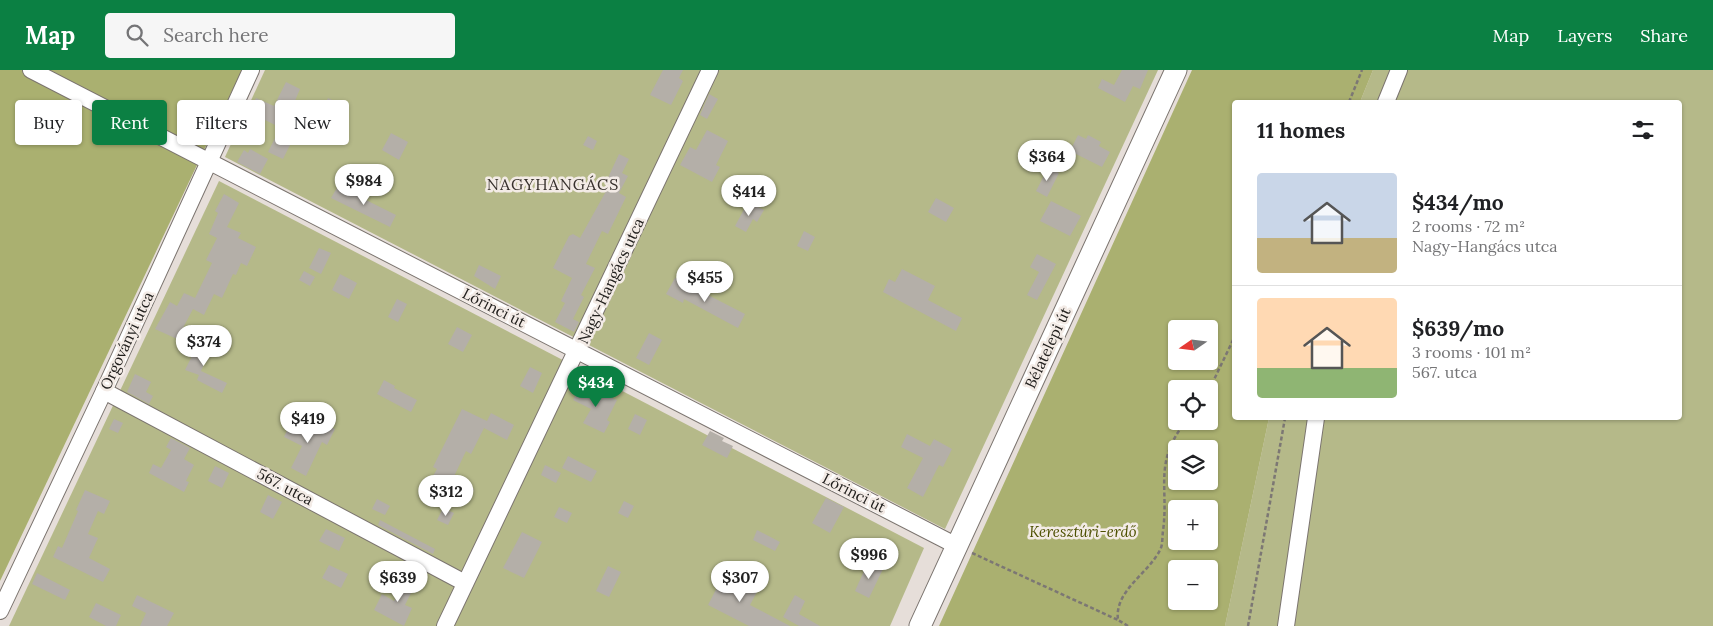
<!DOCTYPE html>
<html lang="en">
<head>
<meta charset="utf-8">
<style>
  :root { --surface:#fff; --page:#f6f6f6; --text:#202124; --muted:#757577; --line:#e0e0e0; --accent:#0b8043 }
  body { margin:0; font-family:Lora,serif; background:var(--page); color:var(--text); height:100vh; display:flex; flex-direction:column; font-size:19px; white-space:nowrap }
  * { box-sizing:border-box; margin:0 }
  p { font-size:16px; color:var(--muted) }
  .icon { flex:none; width:28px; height:28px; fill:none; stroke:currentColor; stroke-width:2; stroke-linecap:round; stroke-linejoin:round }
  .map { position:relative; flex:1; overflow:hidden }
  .drawer { position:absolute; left:1232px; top:30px; width:450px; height:320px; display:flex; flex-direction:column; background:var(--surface); border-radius:5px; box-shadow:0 1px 4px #0004 }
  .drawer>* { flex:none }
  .banner { position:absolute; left:15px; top:30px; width:475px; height:45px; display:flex; gap:10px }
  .needle { width:32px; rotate:256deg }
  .buttons { position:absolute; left:1168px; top:250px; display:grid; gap:10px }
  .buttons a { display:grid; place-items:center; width:50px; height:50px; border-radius:5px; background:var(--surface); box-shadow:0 1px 4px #0004; font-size:25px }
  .price { position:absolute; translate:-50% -42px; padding:0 11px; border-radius:18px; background:#fff; color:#222; font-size:16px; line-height:32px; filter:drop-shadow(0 1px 2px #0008) }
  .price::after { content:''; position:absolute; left:50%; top:30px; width:15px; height:11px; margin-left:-8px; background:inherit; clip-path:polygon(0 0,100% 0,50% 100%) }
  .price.current { background:var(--accent); color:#fff }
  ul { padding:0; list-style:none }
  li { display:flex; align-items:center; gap:15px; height:125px; padding:0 25px }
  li+li { border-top:1px solid var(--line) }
  li span { display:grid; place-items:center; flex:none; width:140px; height:100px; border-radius:5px; color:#555 }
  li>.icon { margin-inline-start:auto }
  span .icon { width:60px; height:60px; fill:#fffc; stroke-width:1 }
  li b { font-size:21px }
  h2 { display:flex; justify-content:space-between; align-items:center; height:60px; padding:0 25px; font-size:21px }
  .pill { padding:0 18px; border-radius:5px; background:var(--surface); box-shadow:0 1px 4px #0004; font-size:18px; line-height:45px }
  .pill.current { background:var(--accent); color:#fff }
  header { display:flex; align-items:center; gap:30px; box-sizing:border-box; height:70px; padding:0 25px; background:var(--accent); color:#fff }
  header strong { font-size:24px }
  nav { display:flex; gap:28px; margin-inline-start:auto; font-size:18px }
  .search { width:350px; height:45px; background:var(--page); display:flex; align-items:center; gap:12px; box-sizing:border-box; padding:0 18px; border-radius:5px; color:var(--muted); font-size:19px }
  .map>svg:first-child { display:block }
  .green { fill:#b5b989 }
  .forest { fill:#aab070; fill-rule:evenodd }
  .building { fill:#b4afa8 }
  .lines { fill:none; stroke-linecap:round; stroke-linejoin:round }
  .minor-casing { stroke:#7b746f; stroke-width:18 }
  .major-casing { stroke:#7b746f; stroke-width:23 }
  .path { stroke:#7c7774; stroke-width:2.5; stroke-dasharray:4 2.5; stroke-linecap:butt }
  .minor { stroke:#fff; stroke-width:16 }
  .major { stroke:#fff; stroke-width:21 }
  .labels { text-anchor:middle; stroke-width:5; stroke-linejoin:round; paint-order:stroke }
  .street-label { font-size:15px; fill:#22201e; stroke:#f3ebe6 }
  .park-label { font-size:15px; font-style:italic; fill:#4d5000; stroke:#f3ebe6 }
  .neighbourhood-label { font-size:16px; letter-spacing:1px; fill:#36302c; stroke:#f3ebe6 }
</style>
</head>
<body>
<header>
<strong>Map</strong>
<div class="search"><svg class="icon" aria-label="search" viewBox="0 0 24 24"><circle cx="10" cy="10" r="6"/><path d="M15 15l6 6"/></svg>Search here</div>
<nav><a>Map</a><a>Layers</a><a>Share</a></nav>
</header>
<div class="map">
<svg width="1713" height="556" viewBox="0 0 1713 556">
  <rect width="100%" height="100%" fill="#e6ded9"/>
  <g class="green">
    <polygon points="265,0 1158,0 945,459 225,87"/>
    <polygon points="1373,0 1713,0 1713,556 1225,556 1269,348 1680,348 1680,32 1360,32"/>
    <polygon points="219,111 924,478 890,556 9,556"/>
  </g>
  <g class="forest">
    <polygon points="0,0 242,0 0,511"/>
    <path d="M1192,0H1373L1360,32H1235V348H1269L1225,556H939ZM1176,259H1209V291H1176ZM1176,319H1209V351H1176ZM1176,379H1209V411H1176ZM1176,439H1209V471H1176ZM1176,499H1209V531H1176Z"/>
  </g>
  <g class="building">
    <polygon points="663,0 683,0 679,8 683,11 671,35 650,25"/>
    <polygon points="1122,0 1148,0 1140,19 1133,16 1125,32 1098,18 1102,9 1114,15"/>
    <polygon points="286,12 300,19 283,59 249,42 256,28 274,36"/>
    <polygon points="709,24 718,29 707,49 700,45"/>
    <polygon points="328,28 338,33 332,47 321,42"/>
    <polygon points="707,60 728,71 716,95 720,97 712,112 680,95 690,77 696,80"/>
    <polygon points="391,63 408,72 399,90 382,80"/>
    <polygon points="277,64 292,71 283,89 268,82"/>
    <polygon points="1078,65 1086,69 1088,65 1101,72 1099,76 1110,82 1102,97 1070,81"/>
    <polygon points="588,66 597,71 593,80 583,75"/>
    <polygon points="250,79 268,89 260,104 237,92 244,80 248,83"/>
    <polygon points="619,84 629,89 622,103 628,106 619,123 626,127 608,164 602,161 586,194 595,198 581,225 584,227 573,249 579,252 574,262 555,252 565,233 561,231 572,208 553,198 569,166 573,164 580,168 610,114 606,112"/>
    <polygon points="1048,98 1059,103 1047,127 1036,121"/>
    <polygon points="338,116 396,145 390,157 331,128"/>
    <polygon points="224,124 239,133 227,157 241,163 238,168 256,177 247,196 241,193 236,205 233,204 222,228 214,224 204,245 193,239 177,269 155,259 170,232 177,236 184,223 195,228 212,193 206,190 217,168 209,164 218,143 215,141"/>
    <polygon points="936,128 954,138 946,152 928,142"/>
    <polygon points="1051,131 1081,146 1070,166 1040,151"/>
    <polygon points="748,132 764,140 757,152 753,149 746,162 735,156"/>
    <polygon points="804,161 815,167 808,181 797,176"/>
    <polygon points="319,178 331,183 321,204 309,198"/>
    <polygon points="1037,184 1056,194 1037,230 1027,225 1039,202 1030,197"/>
    <polygon points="479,195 501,206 495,219 474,206"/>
    <polygon points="902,199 935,216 928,230 962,248 956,261 883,222 889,209 895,212"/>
    <polygon points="304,201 315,207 310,216 299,210"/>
    <polygon points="340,204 357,213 349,229 332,220"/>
    <polygon points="675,208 745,244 738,258 684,229 683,233 666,224"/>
    <polygon points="397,229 407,234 398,252 388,247"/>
    <polygon points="457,257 472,265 463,282 448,274"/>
    <polygon points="649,263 662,270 649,295 636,288"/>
    <polygon points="200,270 212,276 201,301 227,313 222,323 197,310 199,305 185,300"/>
    <polygon points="530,297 542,303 533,323 520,316"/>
    <polygon points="135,304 151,312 146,322 153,326 149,334 127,322"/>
    <polygon points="384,310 395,316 394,318 417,330 411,342 377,324"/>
    <polygon points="581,315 617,330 607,350 610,352 604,363 583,353 591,339 573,330"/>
    <polygon points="462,339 487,351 491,343 514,355 507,370 484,358 471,384 466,381 450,415 433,406 437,399 433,397"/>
    <polygon points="635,344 647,350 640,365 628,359"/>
    <polygon points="114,349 123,353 118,363 109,359"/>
    <polygon points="319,351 335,359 327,375 322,372 306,406 291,398 302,376 284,367 291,352 313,363"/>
    <polygon points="710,361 724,368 722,371 733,376 727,388 702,375"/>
    <polygon points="907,364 930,376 934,369 952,379 943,397 939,395 923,427 907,418 923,388 901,377"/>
    <polygon points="171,368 190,378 184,389 194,395 186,411 189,412 184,422 149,403 153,394 161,398 171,380 166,377"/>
    <polygon points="568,386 597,401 591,412 562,398"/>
    <polygon points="545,395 561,403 556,413 541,405"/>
    <polygon points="215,396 229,403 222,418 208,411"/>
    <polygon points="459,412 474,419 467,433 452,426"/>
    <polygon points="85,420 110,431 104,444 98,441 88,464 98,468 89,488 110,499 103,512 53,487 58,476 62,478 78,441 76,440"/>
    <polygon points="268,425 282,432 273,449 260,442"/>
    <polygon points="826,428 844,437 830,463 812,453"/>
    <polygon points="377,429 390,436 385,445 372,439"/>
    <polygon points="624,431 634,436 628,448 618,443"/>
    <polygon points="559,437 572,443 567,453 554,447"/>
    <polygon points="443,438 454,443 448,455 437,450"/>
    <polygon points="380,450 435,479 433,484 378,455"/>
    <polygon points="326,459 345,468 339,481 319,471"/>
    <polygon points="757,460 780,472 775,481 753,470"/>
    <polygon points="522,462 542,472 524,508 503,498"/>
    <polygon points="868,492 883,499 869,528 855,521"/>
    <polygon points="329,495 348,504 341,518 322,508"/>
    <polygon points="608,496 621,502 609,527 596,521"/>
    <polygon points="725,502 758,520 750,535 790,556 749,556 708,535"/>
    <polygon points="37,503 70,520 65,530 32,514"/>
    <polygon points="407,504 418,509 405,535 412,538 404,556 374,540 382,524 394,531"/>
    <polygon points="137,525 174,543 167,556 140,556 146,543 132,536"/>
    <polygon points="795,525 805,531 799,544 820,556 799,556 783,547"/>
    <polygon points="96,533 121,545 116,556 106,556 89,547"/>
  </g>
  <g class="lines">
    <defs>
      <g id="minor">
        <polyline points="31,0 957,476"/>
        <polyline points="1386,32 1399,0"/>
        <polyline points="104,321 465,513"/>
        <polyline points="0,541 104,321 251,0"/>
        <polyline points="445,556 710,0"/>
        <polyline points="1286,556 1316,348"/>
      </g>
      <polyline id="major" points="920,556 1176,0"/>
    </defs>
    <use href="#minor" class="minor-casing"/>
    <use href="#major" class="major-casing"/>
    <g class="path">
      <polyline points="1349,32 1362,0"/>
      <polyline points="1209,320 1235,266"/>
      <polyline points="972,483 1118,550"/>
      <path d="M1128,556L1118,550C1114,521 1148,504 1160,480C1163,475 1162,467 1163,461C1169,416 1153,393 1186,351"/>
      <polyline points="1248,556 1285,348"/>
    </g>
    <use href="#minor" class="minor"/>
    <use href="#major" class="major"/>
  </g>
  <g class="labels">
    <g class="street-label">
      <text transform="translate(611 211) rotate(-65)" y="5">Nagy-Hangács utca</text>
      <text transform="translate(494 238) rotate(27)" y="5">Lőrinci út</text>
      <text transform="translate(127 271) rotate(-65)" y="5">Orgoványi utca</text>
      <text transform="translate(1048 278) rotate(-65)" y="5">Bélatelepi út</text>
      <text transform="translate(285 417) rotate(28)" y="5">567. utca</text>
      <text transform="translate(854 423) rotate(27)" y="5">Lőrinci út</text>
    </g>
    <g class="park-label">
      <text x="1083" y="467">Keresztúri-erdő</text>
    </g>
    <g class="neighbourhood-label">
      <text x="553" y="120">NAGYHANGÁCS</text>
    </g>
  </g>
</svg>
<div class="buttons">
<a><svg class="needle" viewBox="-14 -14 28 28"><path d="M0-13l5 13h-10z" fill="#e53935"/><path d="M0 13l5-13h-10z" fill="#757577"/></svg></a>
<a><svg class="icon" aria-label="locate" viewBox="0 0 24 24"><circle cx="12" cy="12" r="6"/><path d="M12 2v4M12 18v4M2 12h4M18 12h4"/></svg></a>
<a><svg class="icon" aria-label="layers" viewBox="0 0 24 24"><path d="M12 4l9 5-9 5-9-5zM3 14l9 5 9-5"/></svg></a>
<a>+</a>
<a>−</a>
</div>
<b class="price" style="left:1047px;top:112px">$364</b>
<b class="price" style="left:364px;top:136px">$984</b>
<b class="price" style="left:749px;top:147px">$414</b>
<b class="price" style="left:705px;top:233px">$455</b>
<b class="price" style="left:204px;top:297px">$374</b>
<b class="price current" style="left:596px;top:338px">$434</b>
<b class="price" style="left:308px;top:374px">$419</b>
<b class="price" style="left:446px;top:447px">$312</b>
<b class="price" style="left:869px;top:510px">$996</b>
<b class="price" style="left:398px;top:533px">$639</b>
<b class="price" style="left:740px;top:533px">$307</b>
<div class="banner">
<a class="pill">Buy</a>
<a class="pill current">Rent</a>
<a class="pill">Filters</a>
<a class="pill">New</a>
</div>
<section class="drawer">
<h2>11 homes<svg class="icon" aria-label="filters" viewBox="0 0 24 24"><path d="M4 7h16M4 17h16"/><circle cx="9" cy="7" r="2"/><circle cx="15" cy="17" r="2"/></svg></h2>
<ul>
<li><span style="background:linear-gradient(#c9d6e8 65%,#c2b280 0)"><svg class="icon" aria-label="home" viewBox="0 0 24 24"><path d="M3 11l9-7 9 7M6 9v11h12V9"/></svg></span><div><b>$434/mo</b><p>2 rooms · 72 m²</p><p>Nagy-Hangács utca</p></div></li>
<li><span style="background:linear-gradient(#ffd9b3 70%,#8fb573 0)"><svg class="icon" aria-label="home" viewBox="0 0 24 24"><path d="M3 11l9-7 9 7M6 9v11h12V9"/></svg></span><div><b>$639/mo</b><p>3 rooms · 101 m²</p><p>567. utca</p></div></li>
</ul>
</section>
</div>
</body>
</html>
